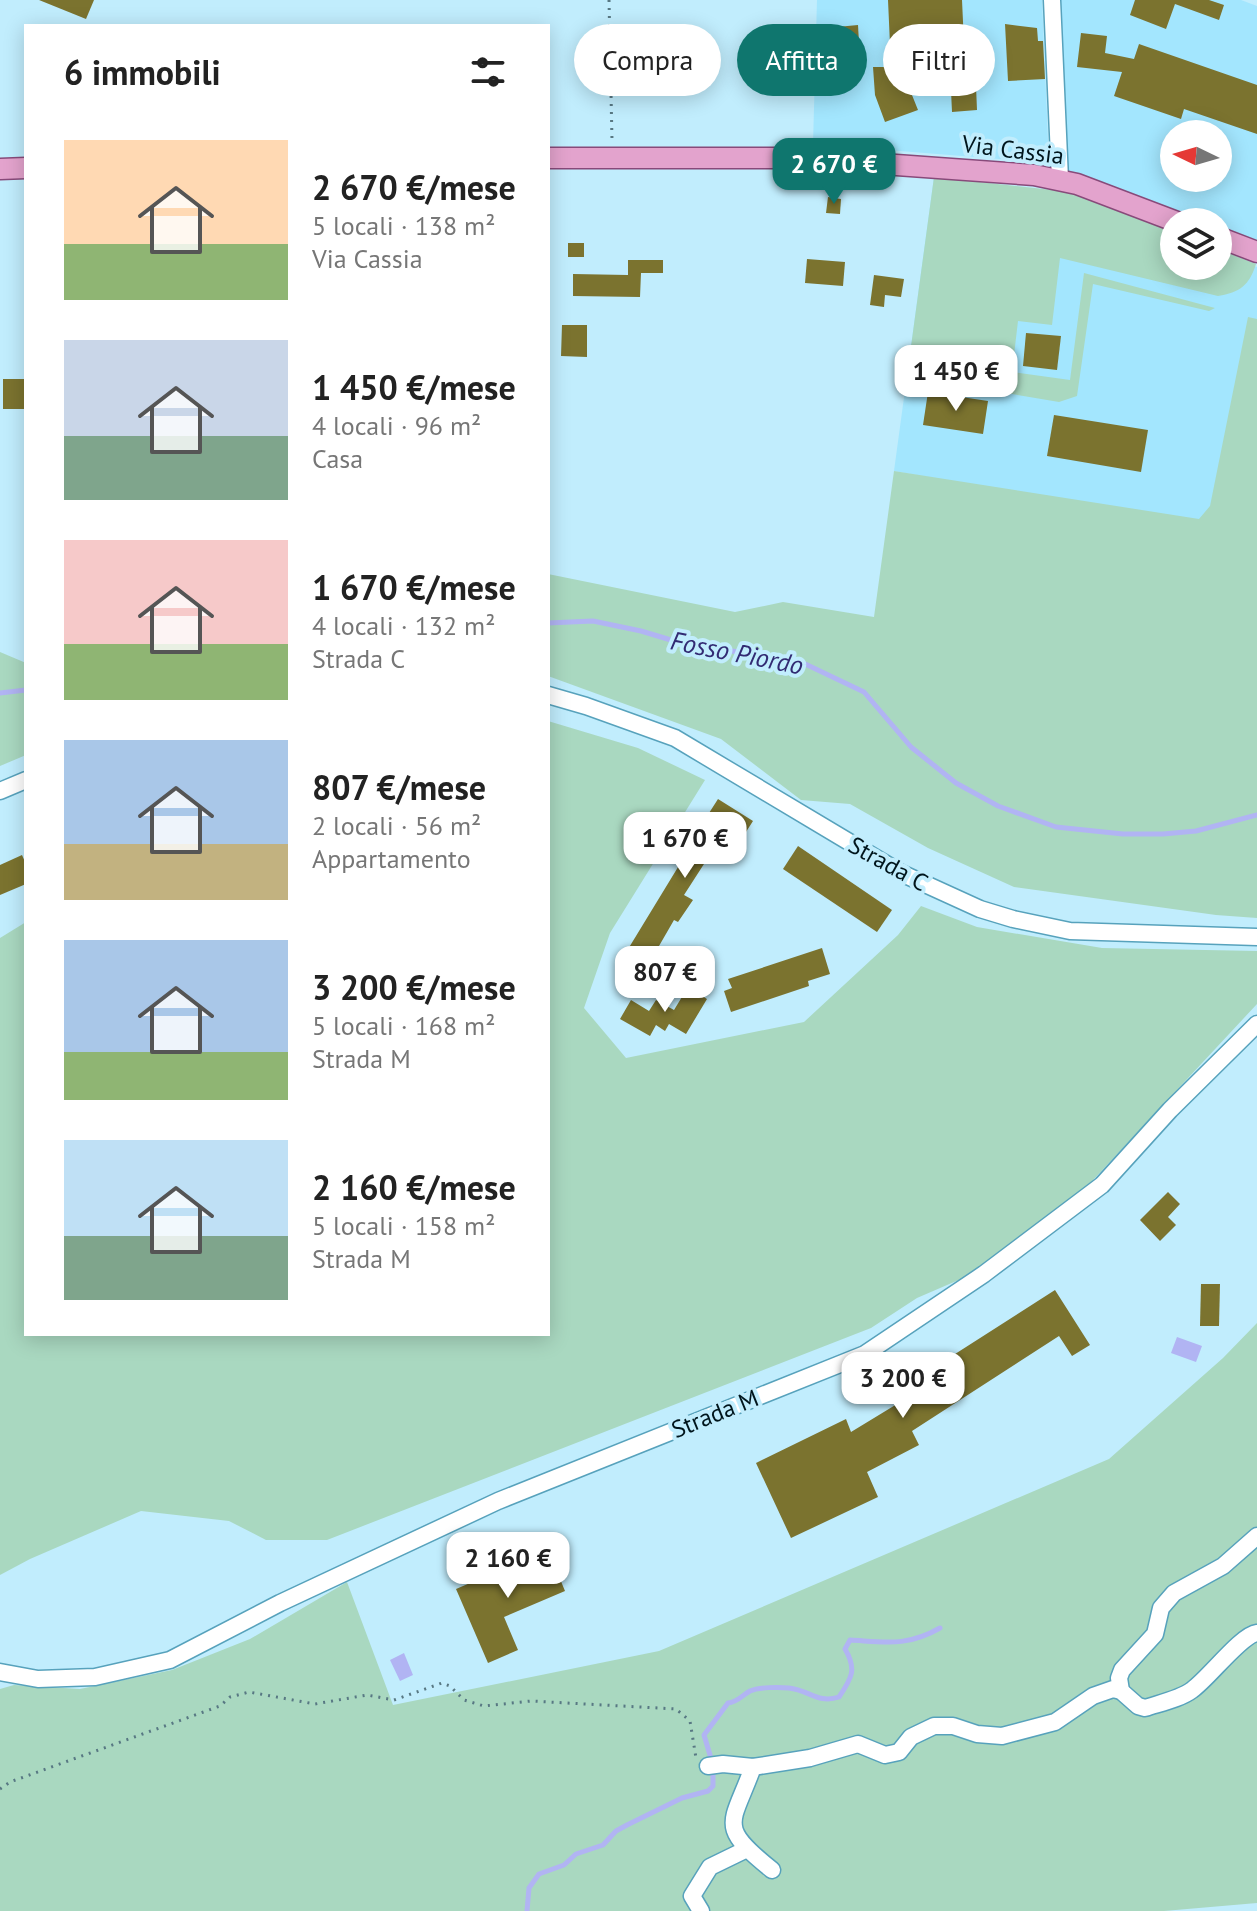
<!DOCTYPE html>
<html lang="it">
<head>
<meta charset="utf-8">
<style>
  :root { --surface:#fff; --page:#f6f6f6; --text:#222; --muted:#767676; --accent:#0f766e }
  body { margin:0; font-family:"PT Sans",sans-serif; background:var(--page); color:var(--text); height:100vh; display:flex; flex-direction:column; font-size:30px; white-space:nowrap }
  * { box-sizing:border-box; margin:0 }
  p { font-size:26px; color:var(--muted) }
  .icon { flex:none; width:44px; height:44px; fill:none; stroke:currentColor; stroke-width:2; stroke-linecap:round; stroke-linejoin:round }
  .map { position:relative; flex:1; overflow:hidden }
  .sheet { position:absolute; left:24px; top:24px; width:526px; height:1312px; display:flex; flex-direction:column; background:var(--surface); border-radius:0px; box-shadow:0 4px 20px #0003 }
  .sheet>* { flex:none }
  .top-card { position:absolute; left:574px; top:24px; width:562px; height:72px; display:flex; gap:16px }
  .needle { width:52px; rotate:275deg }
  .controls { position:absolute; left:1160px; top:120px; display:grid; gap:16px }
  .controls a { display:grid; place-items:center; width:72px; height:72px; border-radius:50%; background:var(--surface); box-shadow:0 4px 20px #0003; font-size:40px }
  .price { position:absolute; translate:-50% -68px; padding:0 18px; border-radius:16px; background:#fff; color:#222; font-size:26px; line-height:52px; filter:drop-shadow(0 2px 4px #0008) }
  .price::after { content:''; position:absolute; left:50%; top:48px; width:24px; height:18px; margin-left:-12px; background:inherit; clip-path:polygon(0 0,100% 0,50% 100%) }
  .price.current { background:var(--accent); color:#fff }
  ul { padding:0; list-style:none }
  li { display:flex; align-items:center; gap:24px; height:200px; padding:0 40px }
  li span { display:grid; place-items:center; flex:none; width:224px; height:160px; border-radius:0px; color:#555 }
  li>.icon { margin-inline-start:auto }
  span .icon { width:96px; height:96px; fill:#fffc; stroke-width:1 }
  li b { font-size:34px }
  h2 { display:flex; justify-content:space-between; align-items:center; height:96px; padding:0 40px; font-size:34px }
  .tag { padding:0 28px; border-radius:36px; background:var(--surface); box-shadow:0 4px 20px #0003; font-size:28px; line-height:72px }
  .tag.current { background:var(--accent); color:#fff }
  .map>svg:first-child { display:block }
  .built { fill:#a3e6fe; fill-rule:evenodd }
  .green { fill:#a9d8c0 }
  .water { fill:#b1b4f3 }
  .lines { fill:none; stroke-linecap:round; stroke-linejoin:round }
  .stream { stroke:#b1b4f3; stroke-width:5 }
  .building { fill:#7b732f }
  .minor-casing { stroke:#57a2bc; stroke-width:19 }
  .major-casing { stroke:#884a7a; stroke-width:23 }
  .path { stroke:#587883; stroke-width:3; stroke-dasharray:2 6; stroke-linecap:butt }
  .minor { stroke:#fff; stroke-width:16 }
  .major { stroke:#e3a3cd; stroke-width:20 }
  .labels { text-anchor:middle; stroke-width:8; stroke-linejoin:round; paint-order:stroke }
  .street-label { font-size:24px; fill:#00151c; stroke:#c1edfd }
  .water-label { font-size:26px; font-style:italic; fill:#322b73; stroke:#c1edfd }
</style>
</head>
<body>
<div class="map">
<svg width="1257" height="1911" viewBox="0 0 1257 1911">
  <rect width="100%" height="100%" fill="#c1edfd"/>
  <g class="built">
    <polygon points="817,0 1042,0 1049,163 813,144"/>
    <path d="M1059,0H1241L1257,6V240L1218,226V222H1208L1067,171ZM1174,134H1218V178H1174Z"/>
    <polygon points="934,177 1174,266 1218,266 1218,252 1257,267 1257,334 1231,531 894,471"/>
  </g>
  <g class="green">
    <path d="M934,177L1062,191L1099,202L1174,232V266H1218V249L1256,264C1249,286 1240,292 1218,296L1060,258L1052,325L1018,321L1012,372L1070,380L1084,273L1215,308L1209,311L1093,284L1077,396L1059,402L907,376Z"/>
    <polygon points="1248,317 1257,319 1257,918 1216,915 1014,887 928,848 850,804 801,800 721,739 548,676 548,574 735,612 783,602 874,617 894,471 1199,519 1210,506"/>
    <polygon points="0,652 26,663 26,755 0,766"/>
    <polygon points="548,721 638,748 705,780 610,933 584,1008 626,1058 804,1022 898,935 921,906 977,927 1102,948 1257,951 1257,1004 1094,1179 1035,1247 917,1298 871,1328 327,1540 266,1540 229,1521 141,1511 30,1559 0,1575 0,938 26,922 26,1334 548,1334"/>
    <polygon points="1257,1323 1257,1903 1164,1911 0,1911 0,1689 14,1685 80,1689 172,1670 250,1639 347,1582 393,1705 659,1651 1109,1459 1223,1358"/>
  </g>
  <g class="water">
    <polygon points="1177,1337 1202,1346 1196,1362 1171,1353"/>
    <polygon points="404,1653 413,1675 400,1681 390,1660"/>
  </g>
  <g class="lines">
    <g class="stream">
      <polyline points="548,623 593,621 641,631 681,643 801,662 864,692 911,747 956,783 998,806 1056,827 1123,834 1163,834 1196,831 1257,815"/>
      <polyline points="0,693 26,690"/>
      <path d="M527,1911L529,1888L539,1874L564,1865L576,1854L603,1845L616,1831L627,1825L682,1798L708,1791L713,1786V1765L704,1735L728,1703C738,1702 741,1696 750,1691C759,1687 779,1687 789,1688C809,1690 818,1704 839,1697C852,1678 857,1669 845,1649L850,1640C885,1642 907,1647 940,1628"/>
    </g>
  </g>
  <g class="building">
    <polygon points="39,0 94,0 86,19"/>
    <polygon points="888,0 962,0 966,87 976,86 977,110 952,112 950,69 909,71 910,90 918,110 885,122 875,95 873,67 891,67"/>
    <polygon points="1135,0 1209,0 1224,5 1219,20 1175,4 1166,29 1130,15"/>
    <polygon points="1005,24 1037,28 1038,41 1043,41 1045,79 1008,81"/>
    <polygon points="858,25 860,61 839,62 837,27"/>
    <polygon points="1081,33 1107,36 1105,53 1134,59 1139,44 1257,85 1257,134 1184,109 1181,119 1114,96 1122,72 1077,67"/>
    <polygon points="828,197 841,199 840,214 826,213"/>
    <rect x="568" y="243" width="16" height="14"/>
    <polygon points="807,259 845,262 843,286 805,283"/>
    <polygon points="628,260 663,260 663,273 641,273 640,297 573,296 573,274 628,275"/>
    <polygon points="874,275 904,279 901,297 885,295 884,307 870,305"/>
    <polygon points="562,325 587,325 587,357 561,356"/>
    <polygon points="1026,333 1061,336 1057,370 1023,366"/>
    <rect x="3" y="379" width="23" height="30"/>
    <polygon points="928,392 988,401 983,434 923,425"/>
    <polygon points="1054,415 1148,430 1141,472 1047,456"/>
    <polygon points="718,799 753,821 737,846 722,836 684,895 693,900 678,922 674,920 644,972 622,959 686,854 678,849 689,831 695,835"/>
    <polygon points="798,846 892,910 877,932 783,869"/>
    <polygon points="22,855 26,864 26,884 0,895 0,865"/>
    <polygon points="822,948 830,974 808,981 809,986 731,1012 724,991 732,988 728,979"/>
    <polygon points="688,987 707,999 686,1034 669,1024 665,1031 656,1025 650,1036 620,1019 631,1000 649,1011 656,1000 674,1010"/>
    <polygon points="1168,1192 1180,1204 1168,1217 1176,1225 1160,1241 1140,1220"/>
    <polygon points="1201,1284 1220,1284 1219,1326 1200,1326"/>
    <polygon points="1055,1290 1090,1345 1072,1356 1059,1336 912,1431 919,1445 867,1472 878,1497 791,1538 756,1463 846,1419 851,1432 897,1404 891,1395"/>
    <polygon points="548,1550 565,1591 504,1617 518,1650 488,1663 456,1589"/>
  </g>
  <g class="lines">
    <defs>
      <g id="minor">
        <polyline points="1052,0 1060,179"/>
        <polyline points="548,695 586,706 675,738 901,873 980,909 1013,919 1070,931 1257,937"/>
        <polyline points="0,791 26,780"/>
        <polyline points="0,1672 38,1679 95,1677 170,1660 280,1603 498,1501 865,1354 984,1274 1102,1185 1170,1110 1257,1024"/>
        <polyline points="1121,1691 1119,1678 1122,1670 1155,1634 1161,1608 1174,1593 1223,1566 1257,1536"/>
        <polyline points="708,1766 723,1764 753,1767"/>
        <path d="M772,1870C716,1825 732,1825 753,1767L810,1758L858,1744L885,1755L899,1752L911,1737L934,1726H953L977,1734L1002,1736L1055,1722L1093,1696L1113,1689L1121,1691L1138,1706L1145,1708C1160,1703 1180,1699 1192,1690C1209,1678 1241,1635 1257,1633"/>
        <polyline points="701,1911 692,1896 710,1867 747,1849"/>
      </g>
      <g id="major">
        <polyline points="548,158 799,158 1034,175 1077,184 1177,222"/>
        <polyline points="0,169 26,168"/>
        <polyline points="1218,237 1257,252"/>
      </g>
    </defs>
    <use href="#minor" class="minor-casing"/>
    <use href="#major" class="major-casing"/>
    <g class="path">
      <polyline points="609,0 612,140"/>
      <polyline points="0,1789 10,1782 220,1706 230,1697 249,1692 315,1704 367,1695 394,1700 442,1683 450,1686 464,1700 484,1706 531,1701 676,1709 690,1721 696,1758"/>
    </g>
    <use href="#minor" class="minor"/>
    <use href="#major" class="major"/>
  </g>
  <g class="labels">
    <g class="street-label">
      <text transform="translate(1013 150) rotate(7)" y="8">Via Cassia</text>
      <text transform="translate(888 864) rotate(29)" y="8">Strada C</text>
      <text transform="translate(715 1414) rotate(-22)" y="8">Strada M</text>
    </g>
    <g class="water-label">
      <text transform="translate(737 653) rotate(11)" y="9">Fosso Piordo</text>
    </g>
  </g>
</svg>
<div class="controls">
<a><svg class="needle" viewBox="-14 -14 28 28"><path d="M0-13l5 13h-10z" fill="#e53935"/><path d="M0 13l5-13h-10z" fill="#767676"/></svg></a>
<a><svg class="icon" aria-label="layers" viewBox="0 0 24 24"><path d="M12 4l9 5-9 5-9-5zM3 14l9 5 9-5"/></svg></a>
</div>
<b class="price current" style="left:834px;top:206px">2 670 €</b>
<b class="price" style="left:956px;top:413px">1 450 €</b>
<b class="price" style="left:685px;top:880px">1 670 €</b>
<b class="price" style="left:665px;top:1014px">807 €</b>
<b class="price" style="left:903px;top:1420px">3 200 €</b>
<b class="price" style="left:508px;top:1600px">2 160 €</b>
<div class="top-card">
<a class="tag">Compra</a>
<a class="tag current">Affitta</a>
<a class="tag">Filtri</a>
</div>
<section class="sheet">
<h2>6 immobili<svg class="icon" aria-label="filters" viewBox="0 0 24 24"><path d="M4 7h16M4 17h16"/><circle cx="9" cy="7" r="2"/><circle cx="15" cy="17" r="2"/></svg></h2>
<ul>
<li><span style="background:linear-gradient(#ffd9b3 65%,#8fb573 0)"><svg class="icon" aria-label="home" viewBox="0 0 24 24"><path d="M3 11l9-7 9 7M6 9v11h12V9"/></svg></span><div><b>2 670 €/mese</b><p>5 locali · 138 m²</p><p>Via Cassia</p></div></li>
<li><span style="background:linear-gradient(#c9d6e8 60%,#7fa58c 0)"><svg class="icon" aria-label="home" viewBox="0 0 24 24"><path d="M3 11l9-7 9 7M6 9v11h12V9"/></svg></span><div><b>1 450 €/mese</b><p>4 locali · 96 m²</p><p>Casa</p></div></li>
<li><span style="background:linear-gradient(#f6c9c9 65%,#8fb573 0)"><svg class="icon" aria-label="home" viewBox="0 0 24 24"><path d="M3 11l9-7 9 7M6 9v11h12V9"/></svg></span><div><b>1 670 €/mese</b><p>4 locali · 132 m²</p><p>Strada C</p></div></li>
<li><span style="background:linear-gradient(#a9c7e8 65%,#c2b280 0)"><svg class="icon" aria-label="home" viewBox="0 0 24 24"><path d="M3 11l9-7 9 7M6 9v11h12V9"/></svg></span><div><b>807 €/mese</b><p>2 locali · 56 m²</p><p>Appartamento</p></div></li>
<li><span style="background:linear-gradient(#a9c7e8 70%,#8fb573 0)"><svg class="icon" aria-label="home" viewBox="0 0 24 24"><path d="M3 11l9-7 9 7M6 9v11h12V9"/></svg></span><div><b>3 200 €/mese</b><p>5 locali · 168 m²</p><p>Strada M</p></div></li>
<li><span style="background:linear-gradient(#bfe0f5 60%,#7fa58c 0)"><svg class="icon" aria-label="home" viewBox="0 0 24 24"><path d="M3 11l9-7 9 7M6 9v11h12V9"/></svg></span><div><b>2 160 €/mese</b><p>5 locali · 158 m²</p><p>Strada M</p></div></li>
</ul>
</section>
</div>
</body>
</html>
